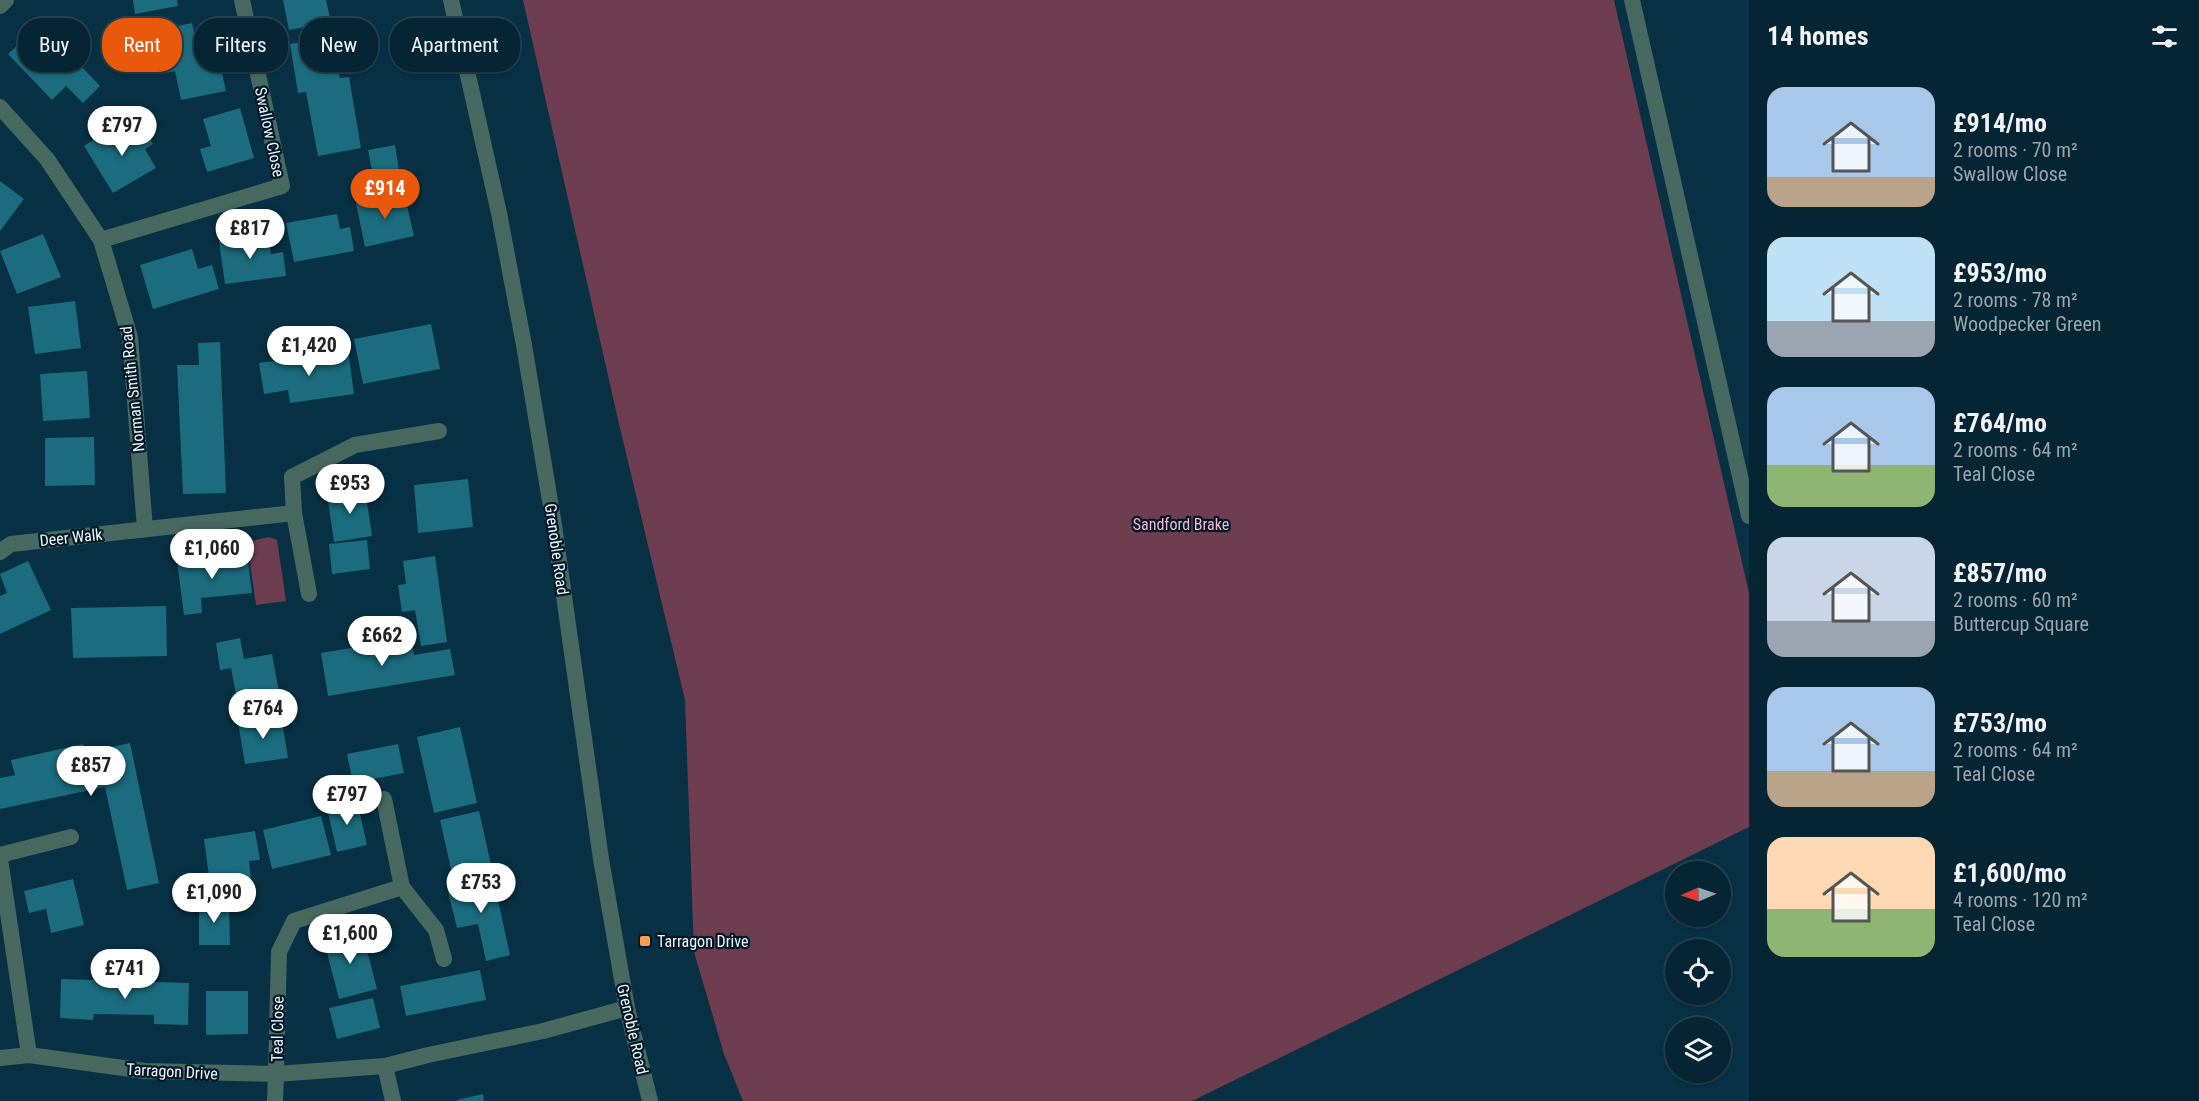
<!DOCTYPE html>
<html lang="en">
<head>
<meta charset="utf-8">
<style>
  :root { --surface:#062534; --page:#143140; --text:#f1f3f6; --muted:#98a5ac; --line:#27424f; --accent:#ea580c }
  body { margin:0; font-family:"Roboto Condensed",sans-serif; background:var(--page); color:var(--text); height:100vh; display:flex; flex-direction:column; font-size:22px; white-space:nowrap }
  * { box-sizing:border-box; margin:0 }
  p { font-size:20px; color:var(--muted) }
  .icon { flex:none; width:33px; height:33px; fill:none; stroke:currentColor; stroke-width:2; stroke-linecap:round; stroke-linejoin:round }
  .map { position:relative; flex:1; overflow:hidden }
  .panel { display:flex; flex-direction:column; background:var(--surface); width:450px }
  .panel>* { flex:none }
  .guide { position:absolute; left:18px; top:18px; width:570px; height:54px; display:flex; gap:12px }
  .needle { width:39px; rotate:268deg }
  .tools { position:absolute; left:1665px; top:861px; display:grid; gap:12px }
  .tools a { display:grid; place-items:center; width:66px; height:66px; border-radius:50%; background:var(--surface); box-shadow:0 2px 4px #0004,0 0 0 2px var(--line); font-size:30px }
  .price { position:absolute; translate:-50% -51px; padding:0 14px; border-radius:21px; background:#fff; color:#222; font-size:20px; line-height:39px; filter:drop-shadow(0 2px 3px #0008) }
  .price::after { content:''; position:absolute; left:50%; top:36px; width:18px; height:14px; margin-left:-9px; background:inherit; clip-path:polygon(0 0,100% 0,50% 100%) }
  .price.active { background:var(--accent); color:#fff }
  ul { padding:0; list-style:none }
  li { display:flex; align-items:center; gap:18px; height:150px; padding:0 18px }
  li span { display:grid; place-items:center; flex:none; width:168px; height:120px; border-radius:18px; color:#555 }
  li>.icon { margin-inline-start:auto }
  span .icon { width:72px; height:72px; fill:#fffc; stroke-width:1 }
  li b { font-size:26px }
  h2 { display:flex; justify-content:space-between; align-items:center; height:72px; padding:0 18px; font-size:26px }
  .tag { padding:0 21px; border-radius:24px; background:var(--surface); box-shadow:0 2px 4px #0004,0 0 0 2px var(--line); font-size:21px; line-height:54px }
  .tag.active { background:var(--accent); color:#fff }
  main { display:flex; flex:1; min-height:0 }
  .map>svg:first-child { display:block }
  .green { fill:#6e3d50 }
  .building { fill:#1a6c7e }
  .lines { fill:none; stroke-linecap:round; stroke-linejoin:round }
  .service { stroke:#476960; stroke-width:16 }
  .minor { stroke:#476960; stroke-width:16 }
  .tertiary { stroke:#476960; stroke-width:16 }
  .poi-dot { fill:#fd9d54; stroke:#001827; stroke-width:2 }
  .labels { text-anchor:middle; stroke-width:4.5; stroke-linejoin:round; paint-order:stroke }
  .street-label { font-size:16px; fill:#eff6fa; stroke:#001827 }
  .park-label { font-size:16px; fill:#f6b7cd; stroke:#001827 }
  .poi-label { font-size:16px; fill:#eff6fa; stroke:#001827; text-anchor:start }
</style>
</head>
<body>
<main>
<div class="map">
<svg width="1749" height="1101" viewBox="0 0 1749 1101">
  <rect width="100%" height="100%" fill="#083145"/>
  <g class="green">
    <polygon points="523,0 1614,0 1749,593 1749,827 1192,1101 743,1101 724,1054 694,952 685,700 619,424"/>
    <polygon points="269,537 277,540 286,601 256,605 247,542"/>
  </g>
  <g class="building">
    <polygon points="133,0 177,0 178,6 135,14"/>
    <polygon points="283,0 326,0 331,22 289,30"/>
    <polygon points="192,23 202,68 220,64 226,91 181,100 175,71 162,74 153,31"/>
    <polygon points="41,24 100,86 83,103 66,86 52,100 8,54"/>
    <polygon points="333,37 340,78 349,77 361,148 318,156 306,92 298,93 290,44"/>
    <polygon points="240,108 254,158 207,172 200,149 211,146 203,119"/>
    <polygon points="141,122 153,144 145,149 156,168 113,193 84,146 101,135 106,143"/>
    <polygon points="395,145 399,170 373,175 368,150"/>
    <polygon points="0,181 24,199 0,231"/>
    <polygon points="404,192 414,236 365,247 356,203"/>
    <polygon points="337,214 340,229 350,227 354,251 294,262 286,223"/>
    <polygon points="43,234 61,277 17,294 0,251"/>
    <polygon points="268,234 271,254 283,252 286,276 225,284 219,241"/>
    <polygon points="192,249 198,269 212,265 219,289 153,309 140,265"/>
    <polygon points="75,301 81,348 35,354 28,307"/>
    <polygon points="431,324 440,369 363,384 354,339"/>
    <polygon points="220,342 226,493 183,494 177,365 199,365 198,343"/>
    <polygon points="348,350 354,394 290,403 288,390 264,394 259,363"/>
    <polygon points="87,371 90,418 43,421 40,374"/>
    <polygon points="94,437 95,485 45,486 45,438"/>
    <polygon points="468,479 473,527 418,533 414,485"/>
    <polygon points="365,488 372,536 334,542 327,494"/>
    <polygon points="367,540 370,569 332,574 329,544"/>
    <polygon points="247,554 252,593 201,598 202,613 184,615 177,561"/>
    <polygon points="435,556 447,642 421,646 415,610 402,612 398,585 406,584 403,561"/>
    <polygon points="28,561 51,610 0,634 0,596 7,593 0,574"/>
    <polygon points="166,606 167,656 73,658 71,608"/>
    <polygon points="240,638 244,659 272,654 281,703 239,710 231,668 220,670 216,643"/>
    <polygon points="411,638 414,655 450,649 455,675 328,696 321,653"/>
    <polygon points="281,715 288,758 245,764 238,722"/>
    <polygon points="460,727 477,803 434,813 417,737"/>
    <polygon points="130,743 159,883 127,890 105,787 0,809 0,778 15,775 11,760 83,744 85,753"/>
    <polygon points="398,744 404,773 353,783 347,754"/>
    <polygon points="357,801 367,845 337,852 327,808"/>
    <polygon points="479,811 492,869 453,878 440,820"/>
    <polygon points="321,816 331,855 272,869 263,830"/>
    <polygon points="255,831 260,860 249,861 251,878 210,884 204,839"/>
    <polygon points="493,877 510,955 486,961 478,924 457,928 447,887"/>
    <polygon points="73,879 84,925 51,933 46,909 29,913 24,891"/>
    <polygon points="199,903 229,903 230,945 199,945"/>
    <polygon points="362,931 377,989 339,999 324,941"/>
    <polygon points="480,970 486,1000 406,1016 400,986"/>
    <polygon points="61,979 189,983 188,1025 154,1024 154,1015 94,1014 93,1020 60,1018"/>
    <polygon points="206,991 248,991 248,1034 206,1035"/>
    <polygon points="373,998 380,1028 337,1039 329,1008"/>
    <polygon points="483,1094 484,1101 457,1101 457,1100"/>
  </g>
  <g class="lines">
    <g class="service">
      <polyline points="1632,0 1749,516"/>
      <polyline points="292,477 355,445 439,431"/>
      <polyline points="275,1101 276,1074"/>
    </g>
    <g class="minor">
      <polyline points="0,6 6,0"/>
      <polyline points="0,107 47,159 101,240 130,337 145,529"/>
      <polyline points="101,240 282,186 242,0"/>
      <polyline points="292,477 294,513 309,594"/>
      <polyline points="0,552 11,544 294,513"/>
      <polyline points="384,799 402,887 436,930 444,959"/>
      <polyline points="0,855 71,837"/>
      <polyline points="0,859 29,1055"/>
      <polyline points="0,1058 29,1055 145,1071 276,1074 385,1066 428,1055 543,1031 627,1008"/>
      <polyline points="385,1066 393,1101"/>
      <polyline points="276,1074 279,952 294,921 402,887"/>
    </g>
    <polyline class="tertiary" points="451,0 499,213 524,345 554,525 601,859 627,1008 650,1101"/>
  </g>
  <rect class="poi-dot" x="639" y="935" width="12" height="12" rx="3"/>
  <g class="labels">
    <g class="street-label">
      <text transform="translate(270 132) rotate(78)" y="6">Swallow Close</text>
      <text transform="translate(132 389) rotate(-96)" y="6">Norman Smith Road</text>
      <text transform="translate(71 537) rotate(-6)" y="6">Deer Walk</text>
      <text transform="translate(557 549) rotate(82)" y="6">Grenoble Road</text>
      <text transform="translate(277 1029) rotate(-89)" y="6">Teal Close</text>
      <text transform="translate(633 1029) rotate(77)" y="6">Grenoble Road</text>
      <text transform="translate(172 1071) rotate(3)" y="6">Tarragon Drive</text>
    </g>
    <g class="park-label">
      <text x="1181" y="530">Sandford Brake</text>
    </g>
    <g class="poi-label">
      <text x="657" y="947">Tarragon Drive</text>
    </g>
  </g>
</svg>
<div class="tools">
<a><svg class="needle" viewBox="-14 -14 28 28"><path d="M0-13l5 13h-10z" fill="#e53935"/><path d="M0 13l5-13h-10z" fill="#98a5ac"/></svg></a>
<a><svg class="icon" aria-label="locate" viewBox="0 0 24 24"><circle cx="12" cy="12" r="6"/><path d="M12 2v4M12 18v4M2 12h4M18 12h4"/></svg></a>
<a><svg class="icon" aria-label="layers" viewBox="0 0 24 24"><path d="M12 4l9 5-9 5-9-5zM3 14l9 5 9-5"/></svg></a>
</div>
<b class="price" style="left:122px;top:157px">£797</b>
<b class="price active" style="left:385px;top:220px">£914</b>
<b class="price" style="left:250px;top:260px">£817</b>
<b class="price" style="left:309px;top:377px">£1,420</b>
<b class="price" style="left:350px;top:515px">£953</b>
<b class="price" style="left:212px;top:580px">£1,060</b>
<b class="price" style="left:382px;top:667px">£662</b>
<b class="price" style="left:263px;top:740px">£764</b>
<b class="price" style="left:91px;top:797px">£857</b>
<b class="price" style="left:347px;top:826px">£797</b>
<b class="price" style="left:481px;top:914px">£753</b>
<b class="price" style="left:214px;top:924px">£1,090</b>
<b class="price" style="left:350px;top:965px">£1,600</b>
<b class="price" style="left:125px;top:1000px">£741</b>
<div class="guide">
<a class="tag">Buy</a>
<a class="tag active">Rent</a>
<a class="tag">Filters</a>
<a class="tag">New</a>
<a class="tag">Apartment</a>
</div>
</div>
<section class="panel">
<h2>14 homes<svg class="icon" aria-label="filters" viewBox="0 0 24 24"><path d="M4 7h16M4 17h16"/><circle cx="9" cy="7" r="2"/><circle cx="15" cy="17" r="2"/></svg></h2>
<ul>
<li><span style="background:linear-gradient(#a9c7e8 75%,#b9a48a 0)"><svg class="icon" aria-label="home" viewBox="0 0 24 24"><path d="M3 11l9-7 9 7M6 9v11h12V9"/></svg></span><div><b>£914/mo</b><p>2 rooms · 70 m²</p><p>Swallow Close</p></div></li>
<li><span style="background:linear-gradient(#bfe0f5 70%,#9aa5b1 0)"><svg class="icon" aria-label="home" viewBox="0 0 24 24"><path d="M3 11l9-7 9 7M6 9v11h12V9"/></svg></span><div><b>£953/mo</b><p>2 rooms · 78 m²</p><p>Woodpecker Green</p></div></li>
<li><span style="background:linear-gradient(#a9c7e8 65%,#8fb573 0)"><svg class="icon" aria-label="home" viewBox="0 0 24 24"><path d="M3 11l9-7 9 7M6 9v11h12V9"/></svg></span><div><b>£764/mo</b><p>2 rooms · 64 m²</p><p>Teal Close</p></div></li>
<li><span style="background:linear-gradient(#c9d6e8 70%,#9aa5b1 0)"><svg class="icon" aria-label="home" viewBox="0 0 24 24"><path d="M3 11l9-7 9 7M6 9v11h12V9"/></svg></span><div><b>£857/mo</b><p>2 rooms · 60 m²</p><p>Buttercup Square</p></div></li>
<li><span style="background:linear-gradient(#a9c7e8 70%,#b9a48a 0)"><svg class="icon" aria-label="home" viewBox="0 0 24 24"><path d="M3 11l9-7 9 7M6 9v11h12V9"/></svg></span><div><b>£753/mo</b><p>2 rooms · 64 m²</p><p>Teal Close</p></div></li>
<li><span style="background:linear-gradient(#ffd9b3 60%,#8fb573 0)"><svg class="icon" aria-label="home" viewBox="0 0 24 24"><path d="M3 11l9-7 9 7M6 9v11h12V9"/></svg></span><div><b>£1,600/mo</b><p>4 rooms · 120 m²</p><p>Teal Close</p></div></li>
</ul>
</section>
</main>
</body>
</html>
